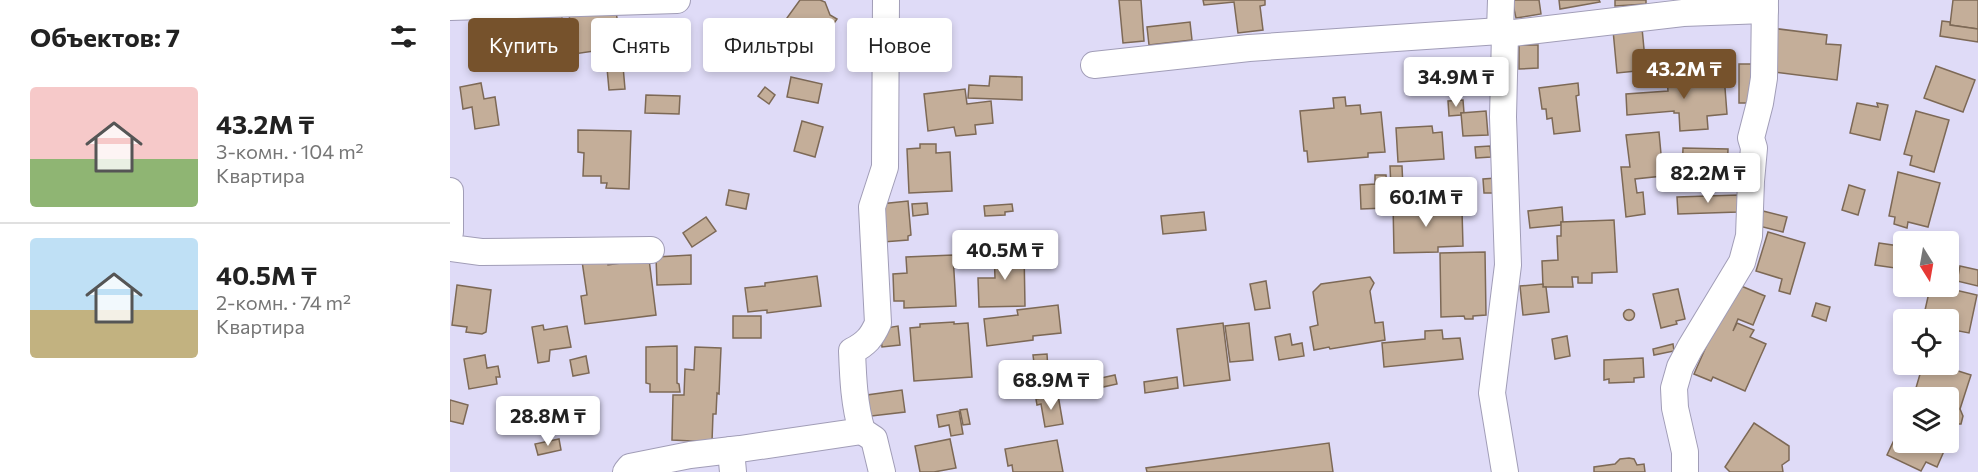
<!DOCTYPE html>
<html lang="ru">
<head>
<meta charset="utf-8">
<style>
  :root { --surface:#fff; --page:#f6f6f6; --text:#222; --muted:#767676; --line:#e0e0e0; --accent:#76522c }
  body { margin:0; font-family:Commissioner,sans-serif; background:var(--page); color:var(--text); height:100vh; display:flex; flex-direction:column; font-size:22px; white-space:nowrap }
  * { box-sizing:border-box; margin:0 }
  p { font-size:20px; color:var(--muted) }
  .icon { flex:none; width:33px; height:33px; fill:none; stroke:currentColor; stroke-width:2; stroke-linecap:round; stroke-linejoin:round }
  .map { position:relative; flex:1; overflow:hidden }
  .sheet { display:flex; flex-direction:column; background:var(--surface); width:450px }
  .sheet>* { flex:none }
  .guide { position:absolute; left:18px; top:18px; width:570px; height:54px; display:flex; gap:12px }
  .needle { width:39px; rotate:169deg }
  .controls { position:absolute; left:1443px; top:231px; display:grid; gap:12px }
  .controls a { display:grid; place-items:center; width:66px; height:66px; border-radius:6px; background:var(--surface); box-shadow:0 3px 9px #0003; font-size:30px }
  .price { position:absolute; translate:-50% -51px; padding:0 14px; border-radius:6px; background:#fff; color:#222; font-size:20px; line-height:39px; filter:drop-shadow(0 2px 3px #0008) }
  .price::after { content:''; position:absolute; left:50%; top:36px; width:18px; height:14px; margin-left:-9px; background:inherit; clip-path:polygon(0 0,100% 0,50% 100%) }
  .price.on { background:var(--accent); color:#fff }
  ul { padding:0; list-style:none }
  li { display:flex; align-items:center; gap:18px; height:150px; padding:0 30px }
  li+li { border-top:2px solid var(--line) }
  li span { display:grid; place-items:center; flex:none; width:168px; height:120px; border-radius:6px; color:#555 }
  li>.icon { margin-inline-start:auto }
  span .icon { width:72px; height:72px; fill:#fffc; stroke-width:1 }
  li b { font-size:26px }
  h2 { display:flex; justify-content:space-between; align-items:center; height:72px; padding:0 30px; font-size:26px }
  .chip { padding:0 21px; border-radius:6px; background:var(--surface); box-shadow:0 3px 9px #0003; font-size:21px; line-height:54px }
  .chip.on { background:var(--accent); color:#fff }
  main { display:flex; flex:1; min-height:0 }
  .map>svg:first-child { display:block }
  .building { fill:#c4ae99; stroke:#7d6956; stroke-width:1.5 }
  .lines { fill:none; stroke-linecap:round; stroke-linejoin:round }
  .minor-casing { stroke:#a19db7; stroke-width:28 }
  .minor { stroke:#fff; stroke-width:26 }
</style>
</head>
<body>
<main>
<section class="sheet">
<h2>Объектов: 7<svg class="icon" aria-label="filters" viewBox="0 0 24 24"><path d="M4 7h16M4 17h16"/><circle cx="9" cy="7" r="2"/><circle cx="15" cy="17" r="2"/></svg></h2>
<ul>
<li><span style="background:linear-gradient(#f6c9c9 60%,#8fb573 0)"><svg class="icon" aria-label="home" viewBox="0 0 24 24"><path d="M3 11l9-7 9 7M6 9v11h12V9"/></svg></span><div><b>43.2M ₸</b><p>3-комн. · 104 m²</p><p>Квартира</p></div></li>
<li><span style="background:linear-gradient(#bfe0f5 60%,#c2b280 0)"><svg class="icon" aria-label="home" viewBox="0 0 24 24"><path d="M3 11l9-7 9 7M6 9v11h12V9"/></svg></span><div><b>40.5M ₸</b><p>2-комн. · 74 m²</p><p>Квартира</p></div></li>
</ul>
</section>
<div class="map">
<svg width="1528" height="472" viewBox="0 0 1528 472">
  <rect width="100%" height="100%" fill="#dfdbf7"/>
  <g class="building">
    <polygon points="350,0 370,0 375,2 380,15 387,19 368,46 334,22"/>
    <polygon points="669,0 691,0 694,41 673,43"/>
    <polygon points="753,0 815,0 815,5 810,6 813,30 788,33 784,2 754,5"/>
    <polygon points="1062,0 1089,0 1091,14 1066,18"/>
    <polygon points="1109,0 1149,0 1150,2 1110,9"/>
    <polygon points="1165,0 1196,0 1196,4 1165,6"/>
    <polygon points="1503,0 1528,0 1528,29 1500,25"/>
    <polygon points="111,9 117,64 82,69 75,15"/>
    <polygon points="166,11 171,47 124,54 119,14"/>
    <polygon points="1492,21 1500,22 1500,25 1528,29 1528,42 1490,36"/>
    <polygon points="740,22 742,40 699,45 697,27"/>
    <polygon points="1192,28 1196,70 1167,73 1163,30"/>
    <polygon points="1321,28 1377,35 1376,44 1391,45 1387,80 1316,71"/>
    <polygon points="315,43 319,66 291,70 288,48"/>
    <polygon points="1069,45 1088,45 1088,68 1069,69"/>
    <rect x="1289" y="64" width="15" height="39"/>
    <polygon points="173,66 175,89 159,90 157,68"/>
    <polygon points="1486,66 1525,80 1513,112 1474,98"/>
    <polygon points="1236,71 1242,77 1274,75 1277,114 1257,116 1258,129 1230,131 1229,113 1224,113 1224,111 1177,115 1176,94 1218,91 1217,79 1223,73"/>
    <polygon points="540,76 572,77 572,100 518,98 519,85 539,86"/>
    <polygon points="341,77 372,84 368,103 337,97"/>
    <polygon points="31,83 34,99 45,97 49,125 25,129 22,107 13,109 10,87"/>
    <polygon points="1128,83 1129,95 1126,96 1130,131 1104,134 1102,118 1097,119 1096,109 1092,109 1089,88"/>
    <polygon points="315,87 325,95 319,104 308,96"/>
    <polygon points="515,89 517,104 541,101 543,123 525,125 526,134 506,136 504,127 478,131 474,94"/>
    <polygon points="196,95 230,96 229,114 195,113"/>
    <polygon points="895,97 896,106 910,105 911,114 931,112 935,152 918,153 918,157 858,162 857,151 854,151 850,111 884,108 883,98"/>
    <polygon points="1013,100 1014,113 1011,113 1011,115 999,116 998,101"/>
    <polygon points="1407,103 1428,107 1427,103 1438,105 1430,140 1400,133"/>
    <polygon points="1036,111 1038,135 1013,136 1011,113"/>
    <polygon points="1466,111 1499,120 1484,172 1460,165 1462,156 1454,154"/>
    <polygon points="352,121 373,127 365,157 344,151"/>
    <polygon points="982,126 983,133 992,132 994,159 948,162 946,128"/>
    <polygon points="128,130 181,131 179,189 156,188 157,183 151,183 151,176 133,176 134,153 128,152"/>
    <polygon points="1209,132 1213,176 1185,179 1187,193 1193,192 1195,214 1176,217 1171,167 1180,167 1176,135"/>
    <polygon points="470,144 486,144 486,153 500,152 502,191 459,193 457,149 470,148"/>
    <polygon points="1040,146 1041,157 1026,158 1025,147"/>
    <polygon points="1233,148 1278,149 1277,177 1232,176"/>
    <polygon points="940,166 952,166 953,188 941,188"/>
    <polygon points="1448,172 1490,183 1478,227 1458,222 1457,228 1444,224 1445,217 1439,216"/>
    <polygon points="925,175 936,175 937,188 934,188 936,208 911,209 910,185 925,184"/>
    <polygon points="1046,178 1047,193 1034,193 1033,179"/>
    <polygon points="1399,185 1415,190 1408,215 1392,210"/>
    <polygon points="279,190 299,194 296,209 276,205"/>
    <polygon points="1288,195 1288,212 1228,214 1227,197"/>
    <polygon points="458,201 461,235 458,236 458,240 433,242 430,204"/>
    <polygon points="477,203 478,214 463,216 462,204"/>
    <polygon points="943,203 992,203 992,211 1012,210 1013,246 988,247 988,252 944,253"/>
    <polygon points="562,204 563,211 555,212 555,215 535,216 534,206"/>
    <polygon points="1112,207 1113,222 1111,222 1111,225 1080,228 1078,211"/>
    <polygon points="1313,211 1337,217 1333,232 1309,226"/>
    <polygon points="754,212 756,230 713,234 711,216"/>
    <polygon points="256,217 266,231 242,247 233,233"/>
    <polygon points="1164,220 1167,272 1142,273 1142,283 1128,283 1128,277 1122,277 1123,287 1093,287 1092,261 1108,260 1107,236 1111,236 1111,222"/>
    <polygon points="1318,232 1355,243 1340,294 1329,291 1332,279 1306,271"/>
    <polygon points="1429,243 1449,246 1445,268 1425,265"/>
    <polygon points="574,250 575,306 529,307 528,278 545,278 544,251"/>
    <polygon points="1035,252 1036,315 1023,316 1023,319 1015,319 1014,316 991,317 990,253"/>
    <polygon points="241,255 241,284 207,285 206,257"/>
    <polygon points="503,255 506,306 454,308 454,301 444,301 443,274 457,273 456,257"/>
    <polygon points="157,257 158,265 199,259 206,315 135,324 131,296 137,295 132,261"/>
    <polygon points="1510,266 1528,270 1528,286 1507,281"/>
    <polygon points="367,276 371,306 317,313 317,310 298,312 295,288 315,286 315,283"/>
    <polygon points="920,277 924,283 920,291 925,323 933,322 935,340 880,349 879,347 864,350 860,327 868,325 863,292 871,284"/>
    <polygon points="816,281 820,308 805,310 800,284"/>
    <polygon points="1284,283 1315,296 1303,325 1288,319 1283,331 1287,323 1304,330 1300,337 1316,344 1295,391 1263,377 1261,381 1244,374"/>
    <polygon points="1093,284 1093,287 1096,287 1099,312 1073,315 1070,286"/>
    <polygon points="7,285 41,290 36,332 32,334 16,332 17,327 2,325"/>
    <polygon points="1488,286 1527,295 1519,333 1498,329 1498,320 1473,319 1480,288 1488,290"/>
    <polygon points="1228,289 1235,319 1226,321 1227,324 1211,328 1203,294"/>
    <polygon points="1366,303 1380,307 1376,321 1362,316"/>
    <polygon points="608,305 611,333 583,336 583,340 537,346 534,319 568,315 567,310"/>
    <circle cx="1179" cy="315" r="5.5"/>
    <rect x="283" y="316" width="28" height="22"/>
    <polygon points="504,322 504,324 518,323 522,377 464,381 460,328 470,327 470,324"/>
    <polygon points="773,323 780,380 734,386 727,329"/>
    <polygon points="799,323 803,360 780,362 775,326"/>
    <polygon points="93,325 94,330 117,326 121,347 100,350 99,361 88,363 82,327"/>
    <polygon points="448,326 450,345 432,347 430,329"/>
    <polygon points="992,330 993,339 1010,338 1013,359 934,367 932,343 975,339 975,331"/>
    <polygon points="840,334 842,345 852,343 854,356 829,360 825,337"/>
    <polygon points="1117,336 1120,356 1105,359 1102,339"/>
    <polygon points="1223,344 1224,351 1204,355 1203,349"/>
    <polygon points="227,346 227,383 229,384 230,392 200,392 200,384 196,383 196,347"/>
    <polygon points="245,347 271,348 269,394 267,393 266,414 263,414 262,442 222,440 223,395 234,395 235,369 244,370"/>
    <polygon points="597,354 598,370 585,371 583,355"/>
    <polygon points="35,355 37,368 48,366 50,377 46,377 47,384 19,389 14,359"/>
    <polygon points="136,356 139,373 123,376 120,360"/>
    <polygon points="1193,358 1194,377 1184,378 1184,382 1159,383 1159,379 1154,380 1154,360"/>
    <polygon points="1473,364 1486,364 1521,375 1510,409 1513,416 1511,424 1507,424 1498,442 1498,398 1463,398"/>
    <polygon points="665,375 667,384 653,387 651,378"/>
    <polygon points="727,377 728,388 695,393 694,382"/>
    <polygon points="452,390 455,412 413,417 410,396"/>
    <polygon points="608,395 613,424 595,427 591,404 587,405 586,399"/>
    <polygon points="0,400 18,405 13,424 0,421"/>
    <polygon points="517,409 520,424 513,425 510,410"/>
    <polygon points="509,411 513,434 501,436 499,425 489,427 487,415"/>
    <polygon points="1454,419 1454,442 1498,442 1487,467 1476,462 1471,471 1437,455"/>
    <polygon points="1304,423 1339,446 1339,460 1332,465 1333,472 1280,472 1275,467"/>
    <polygon points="109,439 111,450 88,455 85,444"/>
    <polygon points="500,439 506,468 484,472 470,472 465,446"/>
    <polygon points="607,440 613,472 563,472 562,465 558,466 555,449"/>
    <polygon points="879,443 883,472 697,472 696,468"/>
    <polygon points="1179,458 1184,459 1187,465 1194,464 1195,472 1144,472 1144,467 1165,464 1170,459"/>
  </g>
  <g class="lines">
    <defs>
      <g id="minor">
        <polyline points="1051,0 1050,31 1055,34 1053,117 1058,265 1042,393 1055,472"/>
        <polyline points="0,7 227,0"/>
        <polyline points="1055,34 1233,13 1315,10"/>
        <polyline points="644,65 799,48 1050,31"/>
        <polyline points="0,191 0,232"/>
        <polyline points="0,248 31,252 201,250"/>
        <polyline points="281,450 283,472"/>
        <polyline points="176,472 180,467 240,455 290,449 412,431"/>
        <path d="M432,472L424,439L412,431C404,405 403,377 402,351C416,344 422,337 428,323L422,207L435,167L436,0"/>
        <polyline points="1235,472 1235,452 1225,408 1224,388 1230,367 1240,348 1292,262 1299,236 1301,181 1304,148 1301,138 1310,103 1314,78 1315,0"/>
      </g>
    </defs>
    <use href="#minor" class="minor-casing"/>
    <use href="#minor" class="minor"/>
  </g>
</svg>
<div class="controls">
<a><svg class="needle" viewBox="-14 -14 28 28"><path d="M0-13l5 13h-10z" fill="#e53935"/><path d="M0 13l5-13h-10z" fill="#767676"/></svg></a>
<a><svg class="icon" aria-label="locate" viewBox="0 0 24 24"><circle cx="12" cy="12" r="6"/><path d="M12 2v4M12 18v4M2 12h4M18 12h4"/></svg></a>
<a><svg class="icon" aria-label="layers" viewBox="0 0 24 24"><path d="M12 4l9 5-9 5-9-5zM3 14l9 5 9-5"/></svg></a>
</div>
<b class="price on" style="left:1234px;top:100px">43.2M ₸</b>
<b class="price" style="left:1006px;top:108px">34.9M ₸</b>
<b class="price" style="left:1258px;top:204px">82.2M ₸</b>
<b class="price" style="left:976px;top:228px">60.1M ₸</b>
<b class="price" style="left:555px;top:281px">40.5M ₸</b>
<b class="price" style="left:601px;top:411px">68.9M ₸</b>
<b class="price" style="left:98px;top:447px">28.8M ₸</b>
<div class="guide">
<a class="chip on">Купить</a>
<a class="chip">Снять</a>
<a class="chip">Фильтры</a>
<a class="chip">Новое</a>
</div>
</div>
</main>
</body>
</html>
